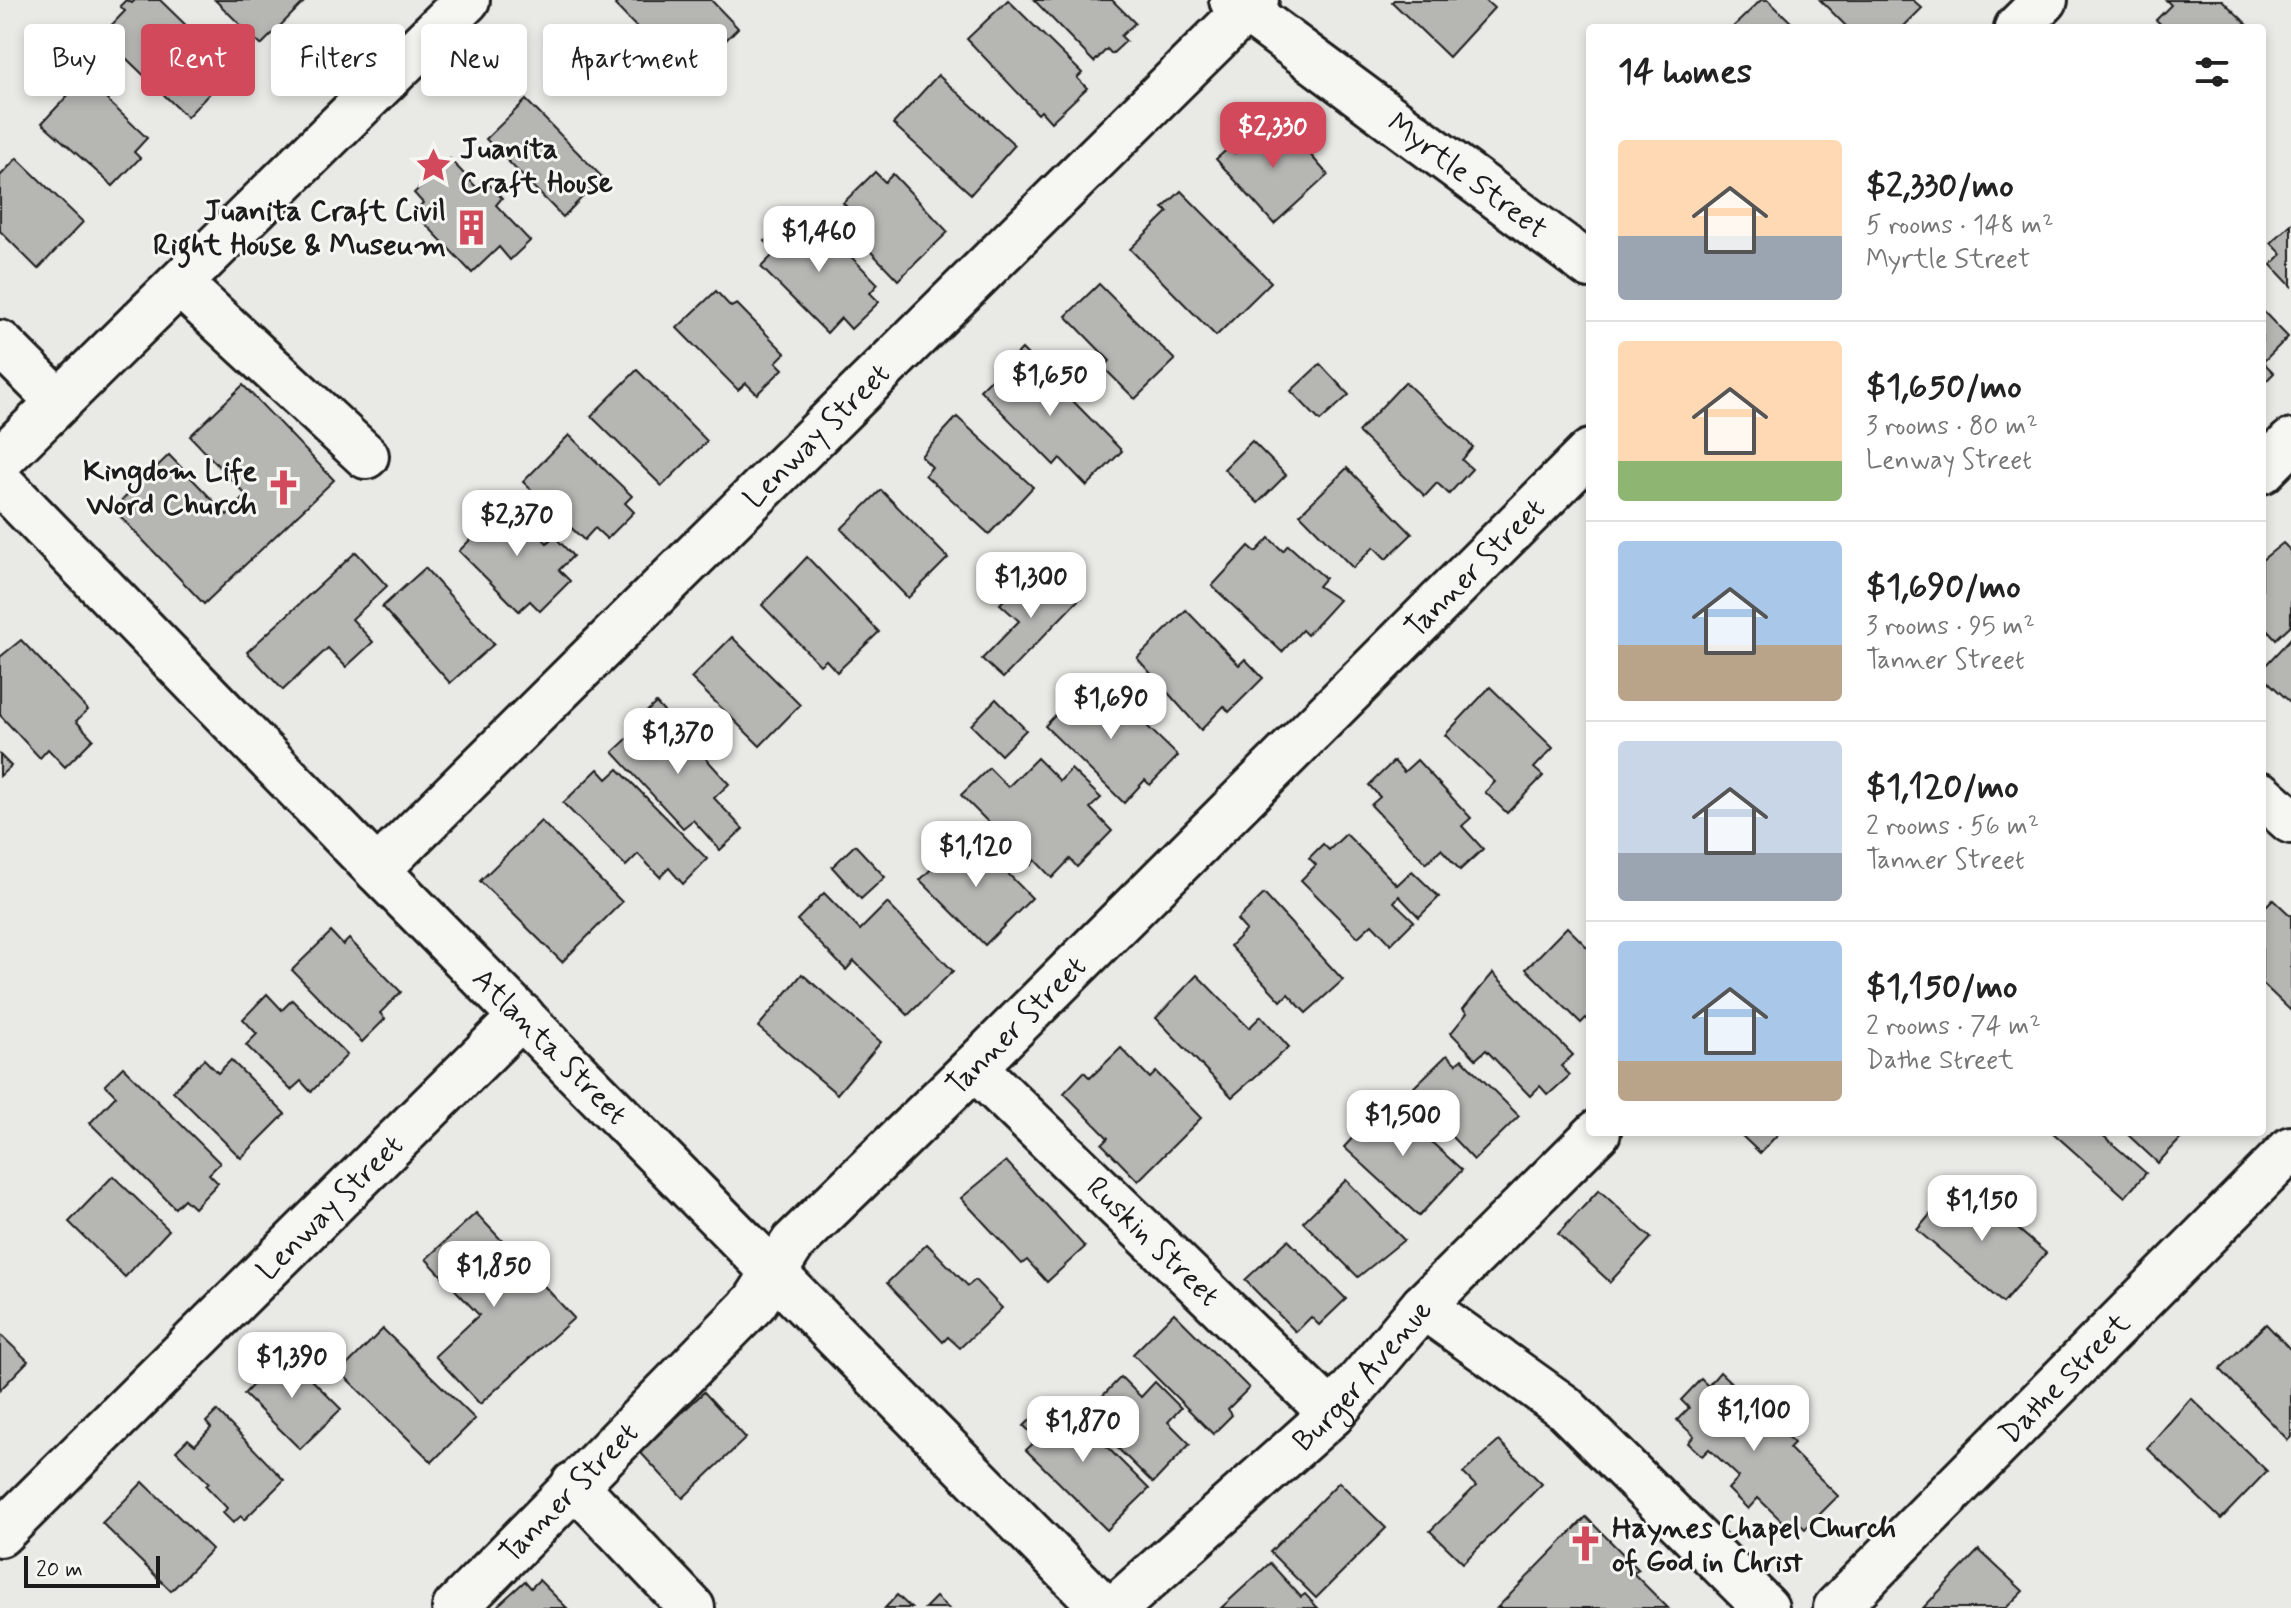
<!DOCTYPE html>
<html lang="en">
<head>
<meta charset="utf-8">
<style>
  :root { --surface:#fff; --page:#f2f2f2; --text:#222; --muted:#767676; --line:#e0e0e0; --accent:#d1495b }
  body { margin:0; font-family:Mynerve,sans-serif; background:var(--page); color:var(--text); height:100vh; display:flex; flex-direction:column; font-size:30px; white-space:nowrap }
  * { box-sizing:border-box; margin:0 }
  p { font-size:26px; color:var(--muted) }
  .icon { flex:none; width:44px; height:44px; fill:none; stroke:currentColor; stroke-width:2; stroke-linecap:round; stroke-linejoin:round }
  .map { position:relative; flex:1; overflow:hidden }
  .panel { position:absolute; left:1586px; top:24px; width:680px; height:1112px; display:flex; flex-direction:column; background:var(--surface); border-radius:8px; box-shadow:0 4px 12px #0003 }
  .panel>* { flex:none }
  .banner { position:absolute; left:24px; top:24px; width:760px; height:72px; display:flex; gap:16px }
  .scale { position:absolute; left:24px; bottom:20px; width:136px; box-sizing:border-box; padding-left:8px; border:4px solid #1c1c1c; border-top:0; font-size:22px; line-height:28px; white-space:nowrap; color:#1c1c1c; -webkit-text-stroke:6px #f6f6f2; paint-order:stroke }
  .price { position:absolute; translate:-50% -68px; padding:0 18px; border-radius:16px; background:#fff; color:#222; font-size:26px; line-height:52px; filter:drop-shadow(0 2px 4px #0008) }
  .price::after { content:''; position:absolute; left:50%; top:48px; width:24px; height:18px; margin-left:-12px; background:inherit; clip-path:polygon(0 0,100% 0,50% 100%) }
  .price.selected { background:var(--accent); color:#fff }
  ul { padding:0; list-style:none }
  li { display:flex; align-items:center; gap:24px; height:200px; padding:0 32px }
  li+li { border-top:2px solid var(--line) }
  li span { display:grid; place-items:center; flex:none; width:224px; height:160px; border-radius:8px; color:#555 }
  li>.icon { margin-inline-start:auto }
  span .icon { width:96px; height:96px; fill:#fffc; stroke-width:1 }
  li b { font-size:34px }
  h2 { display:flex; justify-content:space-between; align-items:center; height:96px; padding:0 32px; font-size:34px }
  .tag { padding:0 28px; border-radius:8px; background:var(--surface); box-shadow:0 4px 12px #0003; font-size:28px; line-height:72px }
  .tag.selected { background:var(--accent); color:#fff }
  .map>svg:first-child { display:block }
  .building { fill:#b6b6b3; stroke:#1c1c1c; stroke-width:2 }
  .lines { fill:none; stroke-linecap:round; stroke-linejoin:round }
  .minor-casing { stroke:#1c1c1c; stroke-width:50 }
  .minor { stroke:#f6f6f2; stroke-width:44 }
  .labels { text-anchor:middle; stroke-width:6; stroke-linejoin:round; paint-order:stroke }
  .poi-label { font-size:30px; font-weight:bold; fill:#1c1c1c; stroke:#f6f6f2; text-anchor:start }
  .street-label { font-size:30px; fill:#1c1c1c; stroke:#f6f6f2 }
</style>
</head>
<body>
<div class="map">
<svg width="2291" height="1608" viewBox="0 0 2291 1608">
  <rect width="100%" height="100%" fill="#e9e9e5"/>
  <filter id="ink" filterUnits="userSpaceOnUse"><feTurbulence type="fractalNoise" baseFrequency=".0125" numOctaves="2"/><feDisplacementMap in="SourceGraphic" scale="16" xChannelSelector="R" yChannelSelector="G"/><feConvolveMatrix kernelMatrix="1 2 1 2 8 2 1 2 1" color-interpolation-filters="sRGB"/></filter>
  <g filter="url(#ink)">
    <g class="building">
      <polygon points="126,0 132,3 135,0 160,0 232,70 187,117 102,35 125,11 120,6"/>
      <polygon points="215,0 306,0 261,45"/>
      <polygon points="620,0 711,0 738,28 713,53 695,34 668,60 615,5"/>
      <polygon points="1008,0 1082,73 1077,78 1087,88 1051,122 1041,111 1038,114 967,39"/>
      <polygon points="1034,0 1112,0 1135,23 1121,36 1126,41 1112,54 1107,49 1094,62"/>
      <polygon points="1394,0 1485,0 1494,8 1449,57 1392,2"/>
      <polygon points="1761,0 1768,0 1797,28 1732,28"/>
      <polygon points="1820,0 1913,0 1922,8 1902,28 1848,28"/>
      <polygon points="2166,0 2222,0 2250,27 2165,28 2156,20 2171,5"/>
      <polygon points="938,75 1015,145 971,194 893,124"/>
      <polygon points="84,78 147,138 134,152 140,158 113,186 42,123"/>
      <polygon points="526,100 602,177 563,217 486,139"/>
      <polygon points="1263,117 1268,123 1272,120 1296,148 1301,144 1328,175 1274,224 1216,159 1230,147 1235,153 1256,134 1251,128"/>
      <polygon points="17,158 83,222 38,269 0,231 0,176"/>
      <polygon points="450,159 477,188 485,180 502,198 496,205 530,241 510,260 499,247 472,273 414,212 423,203 414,193"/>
      <polygon points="875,172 885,182 893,174 948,232 898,280 846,226 856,217 843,203"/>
      <polygon points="1181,191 1271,282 1216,336 1130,249 1168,212 1163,208"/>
      <polygon points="795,211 809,225 815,220 878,284 870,293 879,302 851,329 841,318 827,333 761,267 776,252 765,241"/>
      <polygon points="2291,224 2291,286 2271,265 2282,254 2271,243"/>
      <polygon points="1099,284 1175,360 1135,399 1103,367 1110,361 1066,316"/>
      <polygon points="716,291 731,307 737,304 785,353 776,362 783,369 757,394 746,383 738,390 677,328"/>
      <polygon points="2262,310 2288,337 2263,362 2274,373 2262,385"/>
      <polygon points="1022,349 1122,451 1087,486 1060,458 1054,465 980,390"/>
      <polygon points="1320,364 1349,395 1320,421 1291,391"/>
      <polygon points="637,370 707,441 662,486 591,416"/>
      <polygon points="1405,382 1473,447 1462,460 1472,469 1449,494 1437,483 1425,496 1358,432"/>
      <polygon points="243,385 334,480 204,604 113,509 169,455 227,515 246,495 190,436"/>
      <polygon points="957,417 1033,487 989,534 925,475 932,467 921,456"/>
      <polygon points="569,435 632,496 625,503 634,512 607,539 595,528 584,540 523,482"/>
      <polygon points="1252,441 1286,475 1258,503 1224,469"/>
      <polygon points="1347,468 1412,534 1386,559 1374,547 1353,568 1300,514"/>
      <polygon points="881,490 948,558 908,598 841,529"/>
      <polygon points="500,495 547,543 554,536 573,556 559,570 570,581 540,611 530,601 519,611 459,551 488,522 480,515"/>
      <polygon points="1269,538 1283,551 1288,545 1325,578 1318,586 1339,600 1307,635 1302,630 1282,652 1212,586 1249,546 1256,552"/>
      <polygon points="2283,543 2291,551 2291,625 2276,639 2262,624 2262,560"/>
      <polygon points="356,552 387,586 352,619 373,642 346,667 328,648 283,690 247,652"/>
      <polygon points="807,557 879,632 837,672 826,660 820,665 762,605"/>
      <polygon points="425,568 494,644 450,683 382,607"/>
      <polygon points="1052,569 1082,596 1003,678 982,659 1019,621 1000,604 1018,585 1028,595"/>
      <polygon points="1186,610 1239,665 1245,659 1263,678 1229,712 1224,706 1201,730 1137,658"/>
      <polygon points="732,637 800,705 760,746 691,678"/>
      <polygon points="2291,638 2291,703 2262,676 2262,669"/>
      <polygon points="21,640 88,710 76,721 93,739 65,767 48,749 40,758 0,715 0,657"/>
      <polygon points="1085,684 1094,693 1104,684 1178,756 1150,785 1145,780 1124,803 1045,726"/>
      <polygon points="1490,687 1553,748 1534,768 1543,776 1507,813 1485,792 1495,782 1445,735"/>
      <polygon points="996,699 1026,730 1001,755 971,725"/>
      <polygon points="656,703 729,784 714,798 743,829 720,850 693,820 683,828 613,752 643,724 639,719"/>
      <polygon points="0,755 11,766 0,776"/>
      <polygon points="1037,758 1060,781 1071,769 1101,798 1090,808 1112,831 1077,867 1070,859 1052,878 1035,860 1031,865 961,795 989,768 1008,787"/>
      <polygon points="1417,760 1471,818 1462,826 1483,849 1460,870 1441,849 1426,863 1371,805 1380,797 1369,785 1394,761 1404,772"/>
      <polygon points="598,769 607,779 618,769 707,859 683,884 669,868 660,877 638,854 626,866 563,803"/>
      <polygon points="541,821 622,902 562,962 480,881"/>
      <polygon points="968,833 1032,898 985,945 920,880"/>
      <polygon points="1346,834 1397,885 1412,871 1439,897 1419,917 1399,896 1394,902 1414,921 1391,944 1372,924 1358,937 1301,880 1316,865 1309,858 1323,844 1329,850"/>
      <polygon points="855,845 885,877 861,899 832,867"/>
      <polygon points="824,893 860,930 887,903 953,971 908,1015 854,961 846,970 797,920"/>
      <polygon points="1264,894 1343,980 1306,1013 1288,994 1281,1001 1230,946 1246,930 1237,920"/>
      <polygon points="2273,899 2291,916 2291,1011 2262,983 2262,910"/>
      <polygon points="1567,927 1590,950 1590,1022 1586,1018 1581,1023 1526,969"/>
      <polygon points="331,932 343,945 349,939 401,992 380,1013 385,1019 362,1042 292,970"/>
      <polygon points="1493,973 1573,1055 1561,1066 1570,1075 1548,1095 1540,1086 1530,1096 1486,1050 1476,1059 1451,1033 1467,1013 1463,1009"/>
      <polygon points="802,974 881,1042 837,1094 758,1027"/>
      <polygon points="1197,975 1249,1028 1261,1016 1289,1047 1232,1097 1156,1018"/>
      <polygon points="267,994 282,1010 292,1000 347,1055 311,1092 301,1081 291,1090 246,1045 257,1034 243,1019"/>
      <polygon points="1121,1048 1150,1078 1156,1072 1201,1118 1138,1181 1102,1144 1108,1138 1064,1093 1084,1072 1090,1078"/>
      <polygon points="1447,1055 1456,1064 1462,1059 1519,1116 1474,1160 1409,1092"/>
      <polygon points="204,1059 218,1073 231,1060 285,1114 241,1158 173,1091"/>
      <polygon points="123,1067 220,1163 209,1174 218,1183 194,1208 184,1199 175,1208 90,1123 116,1096 105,1085"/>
      <polygon points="1387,1101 1462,1170 1419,1216 1344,1147"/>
      <polygon points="1738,1132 1780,1132 1760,1153"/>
      <polygon points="2052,1132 2099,1132 2146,1173 2125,1197"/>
      <polygon points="2125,1132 2187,1132 2158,1163"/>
      <polygon points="1006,1161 1085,1247 1047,1282 1027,1260 1022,1264 961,1198"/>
      <polygon points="113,1176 169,1230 125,1277 69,1222"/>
      <polygon points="1346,1180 1404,1240 1358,1277 1303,1222"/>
      <polygon points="1970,1188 2046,1253 2003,1303 1917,1230 1945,1197 1955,1206"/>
      <polygon points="1599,1190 1651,1238 1610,1282 1558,1234"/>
      <polygon points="476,1213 574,1318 480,1404 435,1356 479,1315 426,1259"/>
      <polygon points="1288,1240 1346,1299 1319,1325 1311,1317 1296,1332 1245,1280"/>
      <polygon points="927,1244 968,1286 975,1280 1002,1308 960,1348 948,1337 943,1342 887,1283"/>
      <polygon points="1174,1313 1249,1388 1228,1409 1232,1415 1213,1434 1133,1354"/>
      <polygon points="2266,1324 2291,1350 2291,1437 2288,1440 2220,1369"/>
      <polygon points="383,1329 475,1419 432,1462 340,1372"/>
      <polygon points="0,1334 28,1361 0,1390"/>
      <polygon points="280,1348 341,1409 300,1449 244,1394 266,1371 262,1366"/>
      <polygon points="1720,1372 1794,1443 1789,1448 1838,1496 1805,1529 1798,1522 1790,1529 1758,1498 1748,1509 1728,1489 1739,1477 1709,1449 1702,1456 1688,1443 1694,1436 1677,1420 1689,1408 1681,1400 1701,1379 1708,1386"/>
      <polygon points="1121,1377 1141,1397 1155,1382 1181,1408 1168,1422 1190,1444 1153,1483 1084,1415"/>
      <polygon points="704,1392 746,1438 683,1498 640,1452"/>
      <polygon points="2191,1398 2267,1471 2221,1519 2147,1448"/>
      <polygon points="1052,1399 1064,1411 1067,1407 1149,1489 1107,1530 1026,1450 1038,1439 1024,1426"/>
      <polygon points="217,1411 284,1480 244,1520 241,1516 233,1523 223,1513 227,1508 206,1486 209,1483 176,1451 188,1439 195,1445 211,1428 206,1422"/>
      <polygon points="1499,1441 1542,1484 1463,1563 1430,1531 1476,1486 1463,1473"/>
      <polygon points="143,1482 212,1549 171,1591 102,1523"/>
      <polygon points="1339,1482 1386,1528 1316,1598 1270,1552"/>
      <polygon points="1586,1517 1639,1570 1633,1573 1668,1608 1497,1608"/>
      <polygon points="1979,1550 2023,1591 2006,1608 1923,1608"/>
      <polygon points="1270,1563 1301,1597 1305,1594 1318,1608 1221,1608"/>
      <polygon points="539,1580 567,1608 495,1608 525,1581 531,1588"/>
      <polygon points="897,1595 911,1608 885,1608"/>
      <polygon points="936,1597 948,1608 925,1608"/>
    </g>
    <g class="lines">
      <defs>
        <g id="minor">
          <path id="s1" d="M1232,0L1590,266"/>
          <polyline points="2017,28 2045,0"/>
          <polyline points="180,284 366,456"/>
          <polyline points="0,343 58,401"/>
          <polyline points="0,460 467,0"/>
          <polyline points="2262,471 2291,442"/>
          <path id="s2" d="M0,482L377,870L1104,1608"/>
          <polyline points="2262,795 2291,821"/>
          <path id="s3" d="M377,870L1256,0"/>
          <path id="s4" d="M974,1067L1332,1414"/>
          <polyline points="1423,1306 1564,1407 1766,1608"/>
          <polyline points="574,1484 692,1608"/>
          <path id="s5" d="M0,1534L522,1016"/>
          <path id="s6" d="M455,1608L755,1302L793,1243L974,1067L1590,452"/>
          <path id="s7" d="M1115,1608L1332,1414L1423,1306L1598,1132"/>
          <path id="s8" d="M1836,1608L2291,1149"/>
        </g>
      </defs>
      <use href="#minor" class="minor-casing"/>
      <use href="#minor" class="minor"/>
    </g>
  </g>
  <defs>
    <symbol id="sight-bare" viewBox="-9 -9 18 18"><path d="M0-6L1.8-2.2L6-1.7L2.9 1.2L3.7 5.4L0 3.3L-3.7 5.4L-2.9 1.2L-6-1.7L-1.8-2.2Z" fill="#d1495b" stroke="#f6f6f2" stroke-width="2.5" paint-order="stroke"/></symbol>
    <symbol id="building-bare" viewBox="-9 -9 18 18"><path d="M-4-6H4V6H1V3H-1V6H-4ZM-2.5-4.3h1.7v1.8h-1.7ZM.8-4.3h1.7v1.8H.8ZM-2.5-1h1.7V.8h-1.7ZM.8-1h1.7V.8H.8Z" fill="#d1495b" stroke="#f6f6f2" stroke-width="2.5" paint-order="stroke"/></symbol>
    <symbol id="church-bare" viewBox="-9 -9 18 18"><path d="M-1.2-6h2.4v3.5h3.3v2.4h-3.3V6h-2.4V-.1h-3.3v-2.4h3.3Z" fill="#d1495b" stroke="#f6f6f2" stroke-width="2.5" paint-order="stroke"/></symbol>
  </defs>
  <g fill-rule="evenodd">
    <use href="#sight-bare" x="408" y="140" width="51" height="51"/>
    <use href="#building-bare" x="446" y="202" width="51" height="51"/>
    <use href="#church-bare" x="258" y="462" width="51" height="51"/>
    <use href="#church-bare" x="1560" y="1518" width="51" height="51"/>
  </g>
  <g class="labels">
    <g class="poi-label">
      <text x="460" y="158">Juanita<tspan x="460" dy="34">Craft House</tspan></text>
      <text x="446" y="220" text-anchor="end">Juanita Craft Civil<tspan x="446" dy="34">Right House &amp; Museum</tspan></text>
      <text x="257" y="480" text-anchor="end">Kingdom Life<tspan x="257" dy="34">Word Church</tspan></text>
      <text x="1612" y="1537">Haynes Chapel Church<tspan x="1612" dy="34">of God in Christ</tspan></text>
    </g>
    <g class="street-label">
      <text dy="10" stroke="none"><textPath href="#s1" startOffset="294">Myrtle Street</textPath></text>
      <text dy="10" stroke="none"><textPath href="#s3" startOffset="618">Lenway Street</textPath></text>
      <text dy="10" stroke="none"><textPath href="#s6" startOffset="1458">Tanner Street</textPath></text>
      <text dy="10" stroke="none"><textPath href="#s6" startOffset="810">Tanner Street</textPath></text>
      <text dy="10" stroke="none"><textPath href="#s2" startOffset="788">Atlanta Street</textPath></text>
      <text dy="10" stroke="none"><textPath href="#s5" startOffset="464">Lenway Street</textPath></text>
      <text dy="10" stroke="none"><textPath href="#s4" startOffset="250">Ruskin Street</textPath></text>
      <text dy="10" stroke="none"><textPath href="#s7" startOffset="340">Burger Avenue</textPath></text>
      <text dy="10" stroke="none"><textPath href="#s8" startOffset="324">Dathe Street</textPath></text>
      <text dy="10" stroke="none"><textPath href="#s6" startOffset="162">Tanner Street</textPath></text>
    </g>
  </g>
</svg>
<div class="scale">20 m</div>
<b class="price selected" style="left:1273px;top:170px">$2,330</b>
<b class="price" style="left:819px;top:274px">$1,460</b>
<b class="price" style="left:1050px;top:418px">$1,650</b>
<b class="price" style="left:517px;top:558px">$2,370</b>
<b class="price" style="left:1031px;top:620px">$1,300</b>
<b class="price" style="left:1111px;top:741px">$1,690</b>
<b class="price" style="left:678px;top:776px">$1,370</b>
<b class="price" style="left:976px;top:889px">$1,120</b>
<b class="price" style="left:1403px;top:1158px">$1,500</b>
<b class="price" style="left:1982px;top:1243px">$1,150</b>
<b class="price" style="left:494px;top:1309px">$1,850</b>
<b class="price" style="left:292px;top:1400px">$1,390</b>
<b class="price" style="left:1754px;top:1453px">$1,100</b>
<b class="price" style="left:1083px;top:1464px">$1,870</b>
<div class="banner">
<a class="tag">Buy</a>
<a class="tag selected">Rent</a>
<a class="tag">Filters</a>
<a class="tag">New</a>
<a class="tag">Apartment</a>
</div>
<section class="panel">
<h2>14 homes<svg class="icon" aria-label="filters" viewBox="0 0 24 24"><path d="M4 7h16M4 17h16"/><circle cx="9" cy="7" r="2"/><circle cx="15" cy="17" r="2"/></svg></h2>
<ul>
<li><span style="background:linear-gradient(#ffd9b3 60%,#9aa5b1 0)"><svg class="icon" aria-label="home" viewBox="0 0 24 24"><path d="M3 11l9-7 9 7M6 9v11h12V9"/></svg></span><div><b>$2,330/mo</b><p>5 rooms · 148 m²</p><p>Myrtle Street</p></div></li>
<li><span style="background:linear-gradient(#ffd9b3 75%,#8fb573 0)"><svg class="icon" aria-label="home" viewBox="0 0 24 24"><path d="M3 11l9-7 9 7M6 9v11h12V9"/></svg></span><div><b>$1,650/mo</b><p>3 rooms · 80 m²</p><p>Lenway Street</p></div></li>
<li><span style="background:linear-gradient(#a9c7e8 65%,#b9a48a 0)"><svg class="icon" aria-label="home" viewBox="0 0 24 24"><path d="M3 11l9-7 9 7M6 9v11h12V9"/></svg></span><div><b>$1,690/mo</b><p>3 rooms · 95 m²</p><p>Tanner Street</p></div></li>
<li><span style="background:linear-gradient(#c9d6e8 70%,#9aa5b1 0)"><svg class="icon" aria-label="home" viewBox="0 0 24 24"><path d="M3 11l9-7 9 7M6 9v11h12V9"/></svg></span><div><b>$1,120/mo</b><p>2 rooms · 56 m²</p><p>Tanner Street</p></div></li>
<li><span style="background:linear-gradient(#a9c7e8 75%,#b9a48a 0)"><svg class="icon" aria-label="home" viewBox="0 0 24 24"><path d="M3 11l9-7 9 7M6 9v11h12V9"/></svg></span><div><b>$1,150/mo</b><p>2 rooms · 74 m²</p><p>Dathe Street</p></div></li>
</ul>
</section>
</div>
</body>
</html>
